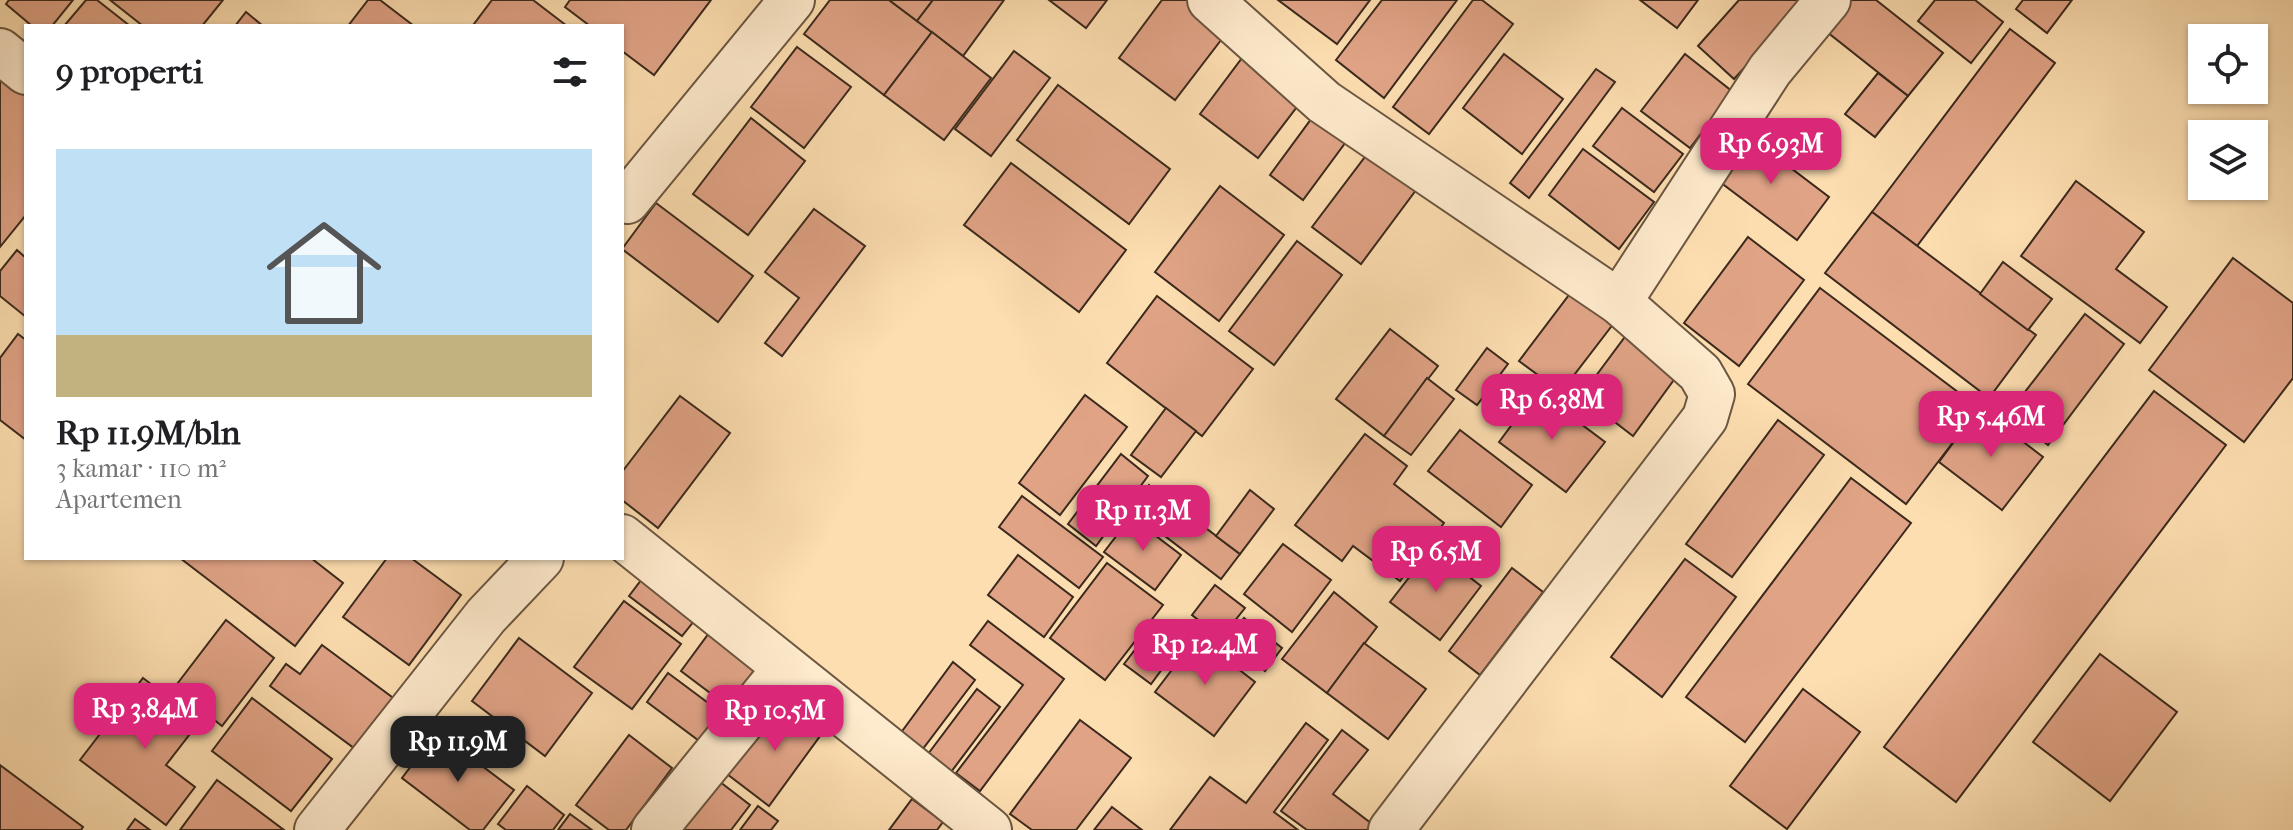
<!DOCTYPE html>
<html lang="id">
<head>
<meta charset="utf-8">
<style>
  :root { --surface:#fff; --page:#f2f2f2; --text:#202124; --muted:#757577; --accent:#db2777 }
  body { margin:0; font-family:"IM FELL French Canon",serif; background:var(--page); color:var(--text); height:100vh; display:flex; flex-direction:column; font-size:30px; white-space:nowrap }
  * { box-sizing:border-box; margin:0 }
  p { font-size:26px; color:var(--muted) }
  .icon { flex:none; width:44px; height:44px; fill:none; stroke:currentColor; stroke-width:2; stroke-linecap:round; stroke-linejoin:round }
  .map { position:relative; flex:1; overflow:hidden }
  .panel { position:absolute; left:24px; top:24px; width:600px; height:536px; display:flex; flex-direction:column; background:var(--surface); border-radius:0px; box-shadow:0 2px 6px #0004 }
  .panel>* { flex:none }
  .tools { position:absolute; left:2188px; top:24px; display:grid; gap:16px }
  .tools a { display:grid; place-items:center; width:80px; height:80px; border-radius:0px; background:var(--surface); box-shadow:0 2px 6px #0004; font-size:40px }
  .price { position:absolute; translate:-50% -68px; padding:0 18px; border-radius:16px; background:var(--accent); color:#fff; font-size:26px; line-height:52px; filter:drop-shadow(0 2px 4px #0008) }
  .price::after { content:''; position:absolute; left:50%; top:48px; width:24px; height:18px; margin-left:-12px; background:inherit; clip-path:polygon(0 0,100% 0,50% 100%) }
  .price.selected { background:#222; color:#fff }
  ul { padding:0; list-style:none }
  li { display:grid; align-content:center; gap:16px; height:424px; padding:0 32px }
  li span { display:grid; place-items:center; height:248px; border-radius:0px; color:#555 }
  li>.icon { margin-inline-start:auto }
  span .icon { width:144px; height:144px; fill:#fffc; stroke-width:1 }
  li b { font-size:34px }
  h2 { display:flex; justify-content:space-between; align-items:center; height:96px; padding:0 32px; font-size:34px }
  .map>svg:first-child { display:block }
  .building { fill:#e0a386; stroke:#3a291c; stroke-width:2 }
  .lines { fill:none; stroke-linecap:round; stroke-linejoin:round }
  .minor-casing { stroke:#6b5641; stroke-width:48 }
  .minor { stroke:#feeacc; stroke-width:44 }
</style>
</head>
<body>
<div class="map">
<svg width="2293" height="830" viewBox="0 0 2293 830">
  <rect width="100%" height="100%" fill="#fddeb0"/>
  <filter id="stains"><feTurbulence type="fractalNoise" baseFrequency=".0025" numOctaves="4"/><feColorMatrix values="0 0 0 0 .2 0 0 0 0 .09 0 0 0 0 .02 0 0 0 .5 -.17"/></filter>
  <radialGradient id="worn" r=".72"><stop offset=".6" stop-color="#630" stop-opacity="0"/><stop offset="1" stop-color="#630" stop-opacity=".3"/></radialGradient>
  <g class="building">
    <polygon points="9,0 73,0 52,26 32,26 6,4"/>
    <polygon points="86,0 97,0 130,26 64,26"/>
    <polygon points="110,0 223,0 202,26 143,26"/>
    <polygon points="368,0 380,0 414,26 348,26"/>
    <polygon points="492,0 533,0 567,26 476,26 474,24"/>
    <polygon points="570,0 711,0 654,75 622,51 622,26 590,26 565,7"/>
    <polygon points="830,0 889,0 932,32 884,95 804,34"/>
    <polygon points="889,0 933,0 917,21"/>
    <polygon points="933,0 1004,0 963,56 917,21"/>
    <polygon points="1049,0 1107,0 1086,28"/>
    <polygon points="1162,0 1196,0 1231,27 1175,100 1119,58"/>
    <polygon points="1278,0 1370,0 1337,44"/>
    <polygon points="1382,0 1457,0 1384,98 1336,60"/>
    <polygon points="1473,0 1482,0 1513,24 1429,134 1393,107"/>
    <polygon points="1640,0 1698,0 1677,28"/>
    <polygon points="1739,0 1796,0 1802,5 1734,79 1698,46"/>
    <polygon points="1843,0 1876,0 1943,53 1908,96 1822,28"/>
    <polygon points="1935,0 1975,0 2003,22 1971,63 1918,21"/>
    <polygon points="2023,0 2072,0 2047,33 2016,9"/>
    <polygon points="246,12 263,26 235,26"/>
    <polygon points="2010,29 2055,63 1917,246 1872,212"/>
    <polygon points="932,32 991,78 944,140 884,95"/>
    <polygon points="797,47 851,87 804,148 751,107"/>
    <polygon points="1014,51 1050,78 991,156 955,129"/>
    <polygon points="1245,54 1303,99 1258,158 1200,114"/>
    <polygon points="1504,54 1563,99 1522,154 1463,108"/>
    <polygon points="1685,54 1733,92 1690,148 1641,111"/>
    <polygon points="1596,69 1615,82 1529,198 1510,183"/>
    <polygon points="1878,73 1908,96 1875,137 1845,114"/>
    <polygon points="0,79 26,89 26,215 0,247"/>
    <polygon points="1058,85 1170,169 1129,224 1017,140"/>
    <polygon points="1320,107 1354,131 1303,200 1270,175"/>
    <polygon points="1622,108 1683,154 1654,192 1593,146"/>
    <polygon points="751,118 805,161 748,235 693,194"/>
    <polygon points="1745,133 1829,197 1797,240 1712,176"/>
    <polygon points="1377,141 1425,178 1361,264 1312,227"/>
    <polygon points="1583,149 1654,202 1619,249 1549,195"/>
    <polygon points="1011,163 1126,250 1079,312 964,225"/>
    <polygon points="2076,181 2144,232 2116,269 2167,307 2140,343 2021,256"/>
    <polygon points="1220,186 1284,235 1219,321 1155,272"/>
    <polygon points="656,203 753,276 718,322 622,249"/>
    <polygon points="814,209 865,246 782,356 765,343 799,298 765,272"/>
    <polygon points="1872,212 2036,335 1989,398 1825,273"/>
    <polygon points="1748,237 1804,280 1739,366 1684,323"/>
    <polygon points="1297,241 1342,275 1274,365 1229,331"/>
    <polygon points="17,250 26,258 26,317 0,296 0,271"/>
    <polygon points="2233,258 2293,303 2293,378 2244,442 2149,370"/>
    <polygon points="2003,262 2052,299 2028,330 1980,294"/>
    <polygon points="1820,288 1979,408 1906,504 1748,384"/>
    <polygon points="1572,291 1614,323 1561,392 1519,361"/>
    <polygon points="1157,296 1253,369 1202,436 1107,363"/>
    <polygon points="2085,314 2124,344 2048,445 2008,414"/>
    <polygon points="1633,326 1684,366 1633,436 1581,396"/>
    <polygon points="1390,329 1438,366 1384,436 1336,399"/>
    <polygon points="18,334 26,340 26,440 0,420 0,358"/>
    <polygon points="1487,348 1508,364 1477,405 1456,390"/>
    <polygon points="1427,378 1454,399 1411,455 1384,436"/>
    <polygon points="1537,391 1605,442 1566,492 1499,442"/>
    <polygon points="2154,391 2226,445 1956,802 1884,747"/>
    <polygon points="1085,395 1127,427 1060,515 1019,483"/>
    <polygon points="680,396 730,433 658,528 622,500 622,472"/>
    <polygon points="1166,408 1196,431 1161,477 1131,455"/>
    <polygon points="1979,408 2043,457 2002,510 1939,462"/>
    <polygon points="1778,420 1824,455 1732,577 1686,544"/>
    <polygon points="1460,430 1532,485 1501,527 1428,471"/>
    <polygon points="1365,434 1407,466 1394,484 1444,523 1400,581 1353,546 1342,561 1295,525"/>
    <polygon points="1121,454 1148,476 1096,546 1068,524"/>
    <polygon points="1851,478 1911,523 1745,742 1686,697"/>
    <polygon points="1149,485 1240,554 1221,579 1131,510"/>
    <polygon points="1250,490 1274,509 1240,554 1216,536"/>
    <polygon points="1022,496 1103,557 1079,588 999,527"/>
    <polygon points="1131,517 1181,555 1155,590 1104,552"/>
    <polygon points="1283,544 1331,580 1292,632 1244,594"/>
    <polygon points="1432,548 1481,586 1440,640 1390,602"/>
    <polygon points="1018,555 1073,597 1044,637 988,595"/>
    <polygon points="180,558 311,558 343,583 295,646"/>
    <polygon points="387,558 411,558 461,595 409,665 343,617"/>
    <polygon points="1685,559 1736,597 1662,697 1611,657"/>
    <polygon points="1107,563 1163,605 1105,680 1050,638"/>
    <polygon points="1512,568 1543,592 1480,675 1449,651"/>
    <polygon points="645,575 698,616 682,636 629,596"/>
    <polygon points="1215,585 1245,608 1221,638 1192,615"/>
    <polygon points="1334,592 1377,627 1327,693 1282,659"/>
    <polygon points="624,601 681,644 632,709 574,667"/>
    <polygon points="1244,618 1282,648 1265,671 1227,642"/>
    <polygon points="226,620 274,658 222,726 174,688"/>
    <polygon points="988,621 1064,679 980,791 956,773 1023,685 970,645"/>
    <polygon points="712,629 770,672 738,714 681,671"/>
    <polygon points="1148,633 1174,653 1151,684 1124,664"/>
    <polygon points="1197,637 1255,682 1214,736 1155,692"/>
    <polygon points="519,638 592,693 545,756 472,701"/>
    <polygon points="1364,643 1426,689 1388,739 1327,693"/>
    <polygon points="322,645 396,700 358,751 270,686 286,664 300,674"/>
    <polygon points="2100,654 2177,712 2110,801 2033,742"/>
    <polygon points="953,662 975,680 922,750 900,734"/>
    <polygon points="668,673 731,720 710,749 647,702"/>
    <polygon points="143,678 200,721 166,765 195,787 166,825 80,760"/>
    <polygon points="977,689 1000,707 948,776 925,758"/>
    <polygon points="1803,689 1860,732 1787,829 1730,786"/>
    <polygon points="252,698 332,759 291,811 212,751"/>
    <polygon points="781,701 823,732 769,806 727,774"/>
    <polygon points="1080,720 1131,758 1076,830 1032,830 1010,814"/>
    <polygon points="1306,723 1328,740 1274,812 1298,830 1170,830 1210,777 1246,803"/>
    <polygon points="1342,730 1368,750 1333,794 1372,824 1367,830 1307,830 1281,811"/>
    <polygon points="437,732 514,790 483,830 470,830 402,778"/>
    <polygon points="629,735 672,768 626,830 609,830 576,805"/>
    <polygon points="0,765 83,827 81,830 0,830"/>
    <polygon points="711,775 750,805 731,830 670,830"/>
    <polygon points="217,780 284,830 180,830"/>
    <polygon points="527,786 564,815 553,830 506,830 498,824"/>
    <polygon points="912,799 943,822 937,830 889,830"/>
    <polygon points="758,806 778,821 771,830 740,830"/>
    <polygon points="1112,807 1142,830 1094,830"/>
    <polygon points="570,814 592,830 558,830"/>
    <polygon points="135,819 150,830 127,830"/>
  </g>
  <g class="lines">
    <defs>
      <g id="minor">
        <polyline points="1210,0 1324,102 1619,302 1700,373 1712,394 1705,418 1391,830"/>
        <polyline points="0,51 26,72"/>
        <polyline points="627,201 792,0"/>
        <polyline points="1619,302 1770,70 1828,0"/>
        <polyline points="622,537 989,830"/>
        <polyline points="317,830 486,616 541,558"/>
        <polyline points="654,830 784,670"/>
      </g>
    </defs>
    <use href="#minor" class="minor-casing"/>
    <use href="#minor" class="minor"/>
  </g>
  <rect width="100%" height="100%" filter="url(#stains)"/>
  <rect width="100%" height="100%" fill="url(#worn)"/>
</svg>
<div class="tools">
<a><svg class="icon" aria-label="locate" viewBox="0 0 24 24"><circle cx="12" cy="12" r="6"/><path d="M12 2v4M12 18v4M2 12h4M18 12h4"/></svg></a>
<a><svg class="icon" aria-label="layers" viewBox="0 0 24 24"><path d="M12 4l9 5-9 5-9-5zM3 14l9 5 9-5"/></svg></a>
</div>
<b class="price" style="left:1771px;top:186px">Rp 6.93M</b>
<b class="price" style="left:1552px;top:442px">Rp 6.38M</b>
<b class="price" style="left:1991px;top:459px">Rp 5.46M</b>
<b class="price" style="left:1143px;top:553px">Rp 11.3M</b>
<b class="price" style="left:1436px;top:594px">Rp 6.5M</b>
<b class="price" style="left:1205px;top:687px">Rp 12.4M</b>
<b class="price" style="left:145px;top:751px">Rp 3.84M</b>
<b class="price" style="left:775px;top:753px">Rp 10.5M</b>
<b class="price selected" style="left:458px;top:784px">Rp 11.9M</b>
<section class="panel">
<h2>9 properti<svg class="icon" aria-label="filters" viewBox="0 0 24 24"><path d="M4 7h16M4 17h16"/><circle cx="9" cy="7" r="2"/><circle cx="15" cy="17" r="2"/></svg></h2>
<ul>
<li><span style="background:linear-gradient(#bfe0f5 75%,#c2b280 0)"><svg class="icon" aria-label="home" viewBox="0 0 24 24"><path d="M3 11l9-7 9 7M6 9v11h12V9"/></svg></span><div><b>Rp 11.9M/bln</b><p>3 kamar · 110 m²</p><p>Apartemen</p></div></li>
</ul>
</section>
</div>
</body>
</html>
